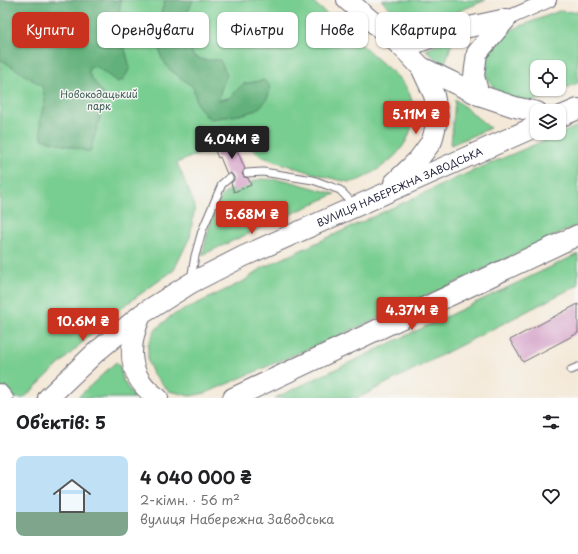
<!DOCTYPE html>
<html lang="uk">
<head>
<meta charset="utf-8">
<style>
  :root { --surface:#fff; --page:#f2f2f2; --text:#202124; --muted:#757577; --accent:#c8321e }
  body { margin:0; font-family:"Playpen Sans",sans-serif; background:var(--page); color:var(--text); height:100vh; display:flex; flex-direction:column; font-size:15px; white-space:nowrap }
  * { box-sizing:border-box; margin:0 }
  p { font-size:13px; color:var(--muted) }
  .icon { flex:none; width:22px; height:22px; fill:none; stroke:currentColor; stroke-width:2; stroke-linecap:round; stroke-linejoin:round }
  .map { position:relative; height:398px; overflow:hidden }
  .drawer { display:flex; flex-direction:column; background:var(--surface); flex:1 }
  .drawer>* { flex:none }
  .hud { position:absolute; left:12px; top:12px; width:554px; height:36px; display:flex; gap:8px }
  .fabs { position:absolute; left:530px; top:60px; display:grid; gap:8px }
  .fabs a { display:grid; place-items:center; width:36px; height:36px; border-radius:8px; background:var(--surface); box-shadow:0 1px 3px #0004; font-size:20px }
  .price { position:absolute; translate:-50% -34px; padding:0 9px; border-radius:4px; background:var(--accent); color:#fff; font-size:13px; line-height:26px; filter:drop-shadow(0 1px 2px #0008) }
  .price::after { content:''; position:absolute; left:50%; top:24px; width:12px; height:9px; margin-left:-6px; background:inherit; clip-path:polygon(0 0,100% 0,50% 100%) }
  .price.on { background:#222; color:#fff }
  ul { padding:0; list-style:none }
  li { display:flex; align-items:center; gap:12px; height:100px; padding:0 16px }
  li span { display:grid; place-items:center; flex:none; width:112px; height:80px; border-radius:8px; color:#555 }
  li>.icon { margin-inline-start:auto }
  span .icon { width:48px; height:48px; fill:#fffc; stroke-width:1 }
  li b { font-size:17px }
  h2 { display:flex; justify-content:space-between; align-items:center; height:48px; padding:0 16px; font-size:17px }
  .chip { padding:0 14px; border-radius:8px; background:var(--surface); box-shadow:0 1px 3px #0004; font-size:14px; line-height:36px }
  .chip.on { background:var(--accent); color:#fff }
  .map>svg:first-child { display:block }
  .green { fill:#78cd90; stroke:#4d7866; fill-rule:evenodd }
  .forest { fill:#62b07a; stroke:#42695a }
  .building { fill:#d7a4cb }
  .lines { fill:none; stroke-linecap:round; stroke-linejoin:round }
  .lane-casing { stroke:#6c6872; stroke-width:9 }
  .street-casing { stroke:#6c6872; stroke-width:16 }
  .secondary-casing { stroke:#6c6872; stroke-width:22 }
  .lane { stroke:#fff; stroke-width:7 }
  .street { stroke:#fff; stroke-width:14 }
  .secondary { stroke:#fff; stroke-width:20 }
  .labels { text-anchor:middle; stroke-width:3; stroke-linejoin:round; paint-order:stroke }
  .park-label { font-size:10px; fill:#405e59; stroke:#f6f6f2 }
  .street-label { font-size:10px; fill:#22223b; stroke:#f6f6f2 }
</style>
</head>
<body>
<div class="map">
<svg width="578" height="398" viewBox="0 0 578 398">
  <rect width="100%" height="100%" fill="#f6f6f2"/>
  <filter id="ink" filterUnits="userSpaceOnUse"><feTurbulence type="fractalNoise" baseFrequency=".025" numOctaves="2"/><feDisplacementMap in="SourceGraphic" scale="8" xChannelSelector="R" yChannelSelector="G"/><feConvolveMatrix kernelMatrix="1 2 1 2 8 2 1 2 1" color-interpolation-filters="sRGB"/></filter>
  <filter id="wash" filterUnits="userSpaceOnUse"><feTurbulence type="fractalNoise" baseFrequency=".012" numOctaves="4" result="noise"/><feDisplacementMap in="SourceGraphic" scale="16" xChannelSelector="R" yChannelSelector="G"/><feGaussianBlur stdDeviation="0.9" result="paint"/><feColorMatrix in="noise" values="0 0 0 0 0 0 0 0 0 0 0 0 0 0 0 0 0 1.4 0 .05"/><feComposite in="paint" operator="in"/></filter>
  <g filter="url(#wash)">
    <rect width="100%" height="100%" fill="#f4e9d8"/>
    <g class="green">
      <path d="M0,0H311L398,77C401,81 405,85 407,89C418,108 414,133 400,150C395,157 387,163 380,168C372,173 359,182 350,182C343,183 264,159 259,155C250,148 245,138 240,127L202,143L205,151L177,163L195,206L190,237L174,270L121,308L90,335L24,398H0Z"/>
      <polygon points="381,0 486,0 440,19 419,24 399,16"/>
      <path d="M559,11L575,12L578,11V83L543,98L529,102L507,97L493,87L487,78L484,66L486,55L508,31ZM537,67H559V89H537Z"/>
      <polygon points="448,40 452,43 444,66 426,50"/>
      <polygon points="455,99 490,128 451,145"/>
      <polygon points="578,126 578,225 377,319 206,393 190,396 169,391 153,374 148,361 148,345 155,330 171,316 244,281 262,268 461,176"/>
      <path d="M260,179L285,180L335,194L202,255C206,241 214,202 225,193C230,189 253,182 260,179Z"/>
      <polygon points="578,254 578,285 358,398 275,398"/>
      <polygon points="116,362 120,367 123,380 134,398 77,398"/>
    </g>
    <g class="forest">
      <polygon points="0,0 121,0 118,22 130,68 123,80 117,82 96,66 89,67 89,74 103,94 100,117 90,152 42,139 40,121 45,99 42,86 0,59"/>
      <path d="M165,0H193C191,7 186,14 185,21C183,29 191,46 193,56L204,60H220L227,75L222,87L218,100L229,98L243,84L264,80L270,86C269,117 233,115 211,119L206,116L197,104L193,87L169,69L161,57L157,26Z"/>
    </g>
    <g id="blocks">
      <g class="building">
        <polygon points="235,132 241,148 237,150 245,169 242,174 244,177 248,178 251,185 234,192 231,183 234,180 234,177 231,173 227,174 220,157 218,158 211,141"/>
        <polygon points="578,304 578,333 523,362 510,340"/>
      </g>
    </g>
  </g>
  <g filter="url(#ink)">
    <use href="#blocks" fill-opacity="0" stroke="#6c6872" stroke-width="1"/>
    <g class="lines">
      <defs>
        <g id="lane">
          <polyline points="247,173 263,172 313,180 340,190 355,206"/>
          <polyline points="191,279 195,256 202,231 222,184 229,178"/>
          <polyline points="571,370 578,367"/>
        </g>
        <g id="street">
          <polyline points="506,19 549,0"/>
          <polyline points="0,391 6,398"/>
        </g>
        <g id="secondary">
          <polyline points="347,0 403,48 421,67 479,95 515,107 537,112"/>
          <polyline points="403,48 446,32 506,19"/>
          <polyline points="479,95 474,76 477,53 506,19"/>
          <polyline points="559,117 578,109"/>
          <polyline points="394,183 418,160 432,141 438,117 434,95 421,67"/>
          <path d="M141,315C127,347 127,377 158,398"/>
          <path id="s1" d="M48,398L95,353L142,314L191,283L244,256L537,126"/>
          <polyline points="233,398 578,235"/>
        </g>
      </defs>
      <use href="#lane" class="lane-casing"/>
      <use href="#street" class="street-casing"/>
      <use href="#secondary" class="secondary-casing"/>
      <use href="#lane" class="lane"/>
      <use href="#street" class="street"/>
      <use href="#secondary" class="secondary"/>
    </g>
  </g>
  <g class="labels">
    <g class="park-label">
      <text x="99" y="98">Новокодацький<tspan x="99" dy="12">парк</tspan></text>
    </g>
    <g class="street-label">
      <text dy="4" stroke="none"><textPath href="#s1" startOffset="414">ВУЛИЦЯ НАБЕРЕЖНА ЗАВОДСЬКА</textPath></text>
    </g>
  </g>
</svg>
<div class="fabs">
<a><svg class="icon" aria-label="locate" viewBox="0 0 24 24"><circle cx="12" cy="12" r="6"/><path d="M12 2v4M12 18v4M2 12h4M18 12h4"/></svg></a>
<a><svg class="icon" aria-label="layers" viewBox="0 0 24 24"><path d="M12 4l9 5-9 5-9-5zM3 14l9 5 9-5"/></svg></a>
</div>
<b class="price" style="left:416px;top:135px">5.11M ₴</b>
<b class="price on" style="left:232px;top:160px">4.04M ₴</b>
<b class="price" style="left:252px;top:235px">5.68M ₴</b>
<b class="price" style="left:412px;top:331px">4.37M ₴</b>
<b class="price" style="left:83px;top:342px">10.6M ₴</b>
<div class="hud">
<a class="chip on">Купити</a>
<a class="chip">Орендувати</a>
<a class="chip">Фільтри</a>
<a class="chip">Нове</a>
<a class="chip">Квартира</a>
</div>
</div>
<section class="drawer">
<h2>Об’єктів: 5<svg class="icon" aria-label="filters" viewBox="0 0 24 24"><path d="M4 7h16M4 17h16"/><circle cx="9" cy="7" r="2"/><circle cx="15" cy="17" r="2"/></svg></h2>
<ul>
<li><span style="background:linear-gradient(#bfe0f5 70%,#7fa58c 0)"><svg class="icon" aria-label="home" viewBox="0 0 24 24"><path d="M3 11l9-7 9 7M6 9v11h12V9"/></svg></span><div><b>4 040 000 ₴</b><p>2-кімн. · 56 m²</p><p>вулиця Набережна Заводська</p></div><svg class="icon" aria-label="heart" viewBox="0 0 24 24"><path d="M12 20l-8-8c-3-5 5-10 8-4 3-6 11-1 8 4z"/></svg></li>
</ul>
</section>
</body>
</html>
